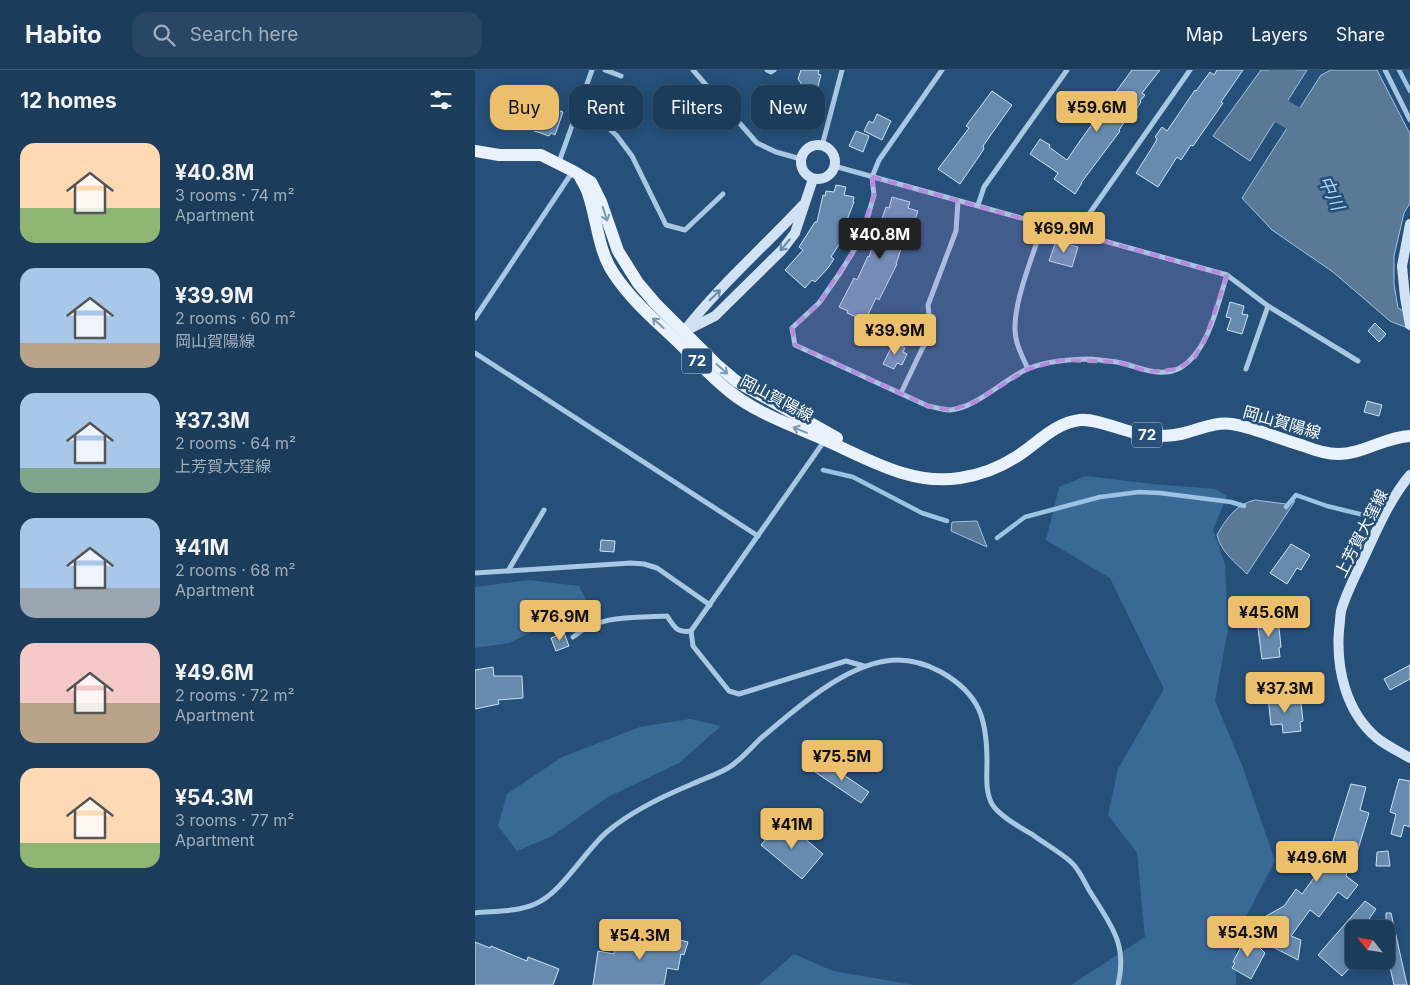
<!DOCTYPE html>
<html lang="en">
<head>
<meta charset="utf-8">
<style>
  :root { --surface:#1c3c5b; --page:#294764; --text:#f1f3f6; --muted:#a0adbb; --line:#3a5671; --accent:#ecbf6d }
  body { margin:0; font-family:Inter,"Noto Sans JP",sans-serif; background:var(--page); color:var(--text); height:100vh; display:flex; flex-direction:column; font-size:19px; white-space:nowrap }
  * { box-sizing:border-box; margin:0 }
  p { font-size:16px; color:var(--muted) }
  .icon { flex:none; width:28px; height:28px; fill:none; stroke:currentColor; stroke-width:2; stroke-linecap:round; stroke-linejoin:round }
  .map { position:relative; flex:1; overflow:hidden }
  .side { display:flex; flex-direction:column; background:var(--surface); width:475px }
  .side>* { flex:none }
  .guide { position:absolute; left:15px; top:15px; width:475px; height:45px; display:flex; gap:10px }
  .needle { width:32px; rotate:300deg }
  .fabs { position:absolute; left:870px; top:850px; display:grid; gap:10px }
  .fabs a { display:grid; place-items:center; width:50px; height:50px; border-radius:10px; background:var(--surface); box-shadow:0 2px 12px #0003,0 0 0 1px var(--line); font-size:25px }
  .price { position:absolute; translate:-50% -42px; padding:0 11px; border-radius:5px; background:var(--accent); color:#111; font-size:16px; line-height:32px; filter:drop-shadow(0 1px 2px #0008) }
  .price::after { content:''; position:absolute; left:50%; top:30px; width:15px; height:11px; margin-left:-8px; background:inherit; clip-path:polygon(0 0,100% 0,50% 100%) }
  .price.selected { background:#222; color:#fff }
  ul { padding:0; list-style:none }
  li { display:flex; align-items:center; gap:15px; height:125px; padding:0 20px }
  li span { display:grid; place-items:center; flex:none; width:140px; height:100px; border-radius:15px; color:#555 }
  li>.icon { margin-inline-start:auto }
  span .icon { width:60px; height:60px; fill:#fffc; stroke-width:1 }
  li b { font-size:21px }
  h2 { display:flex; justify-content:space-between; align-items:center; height:60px; padding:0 20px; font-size:21px }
  .pill { padding:0 18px; border-radius:15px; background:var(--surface); box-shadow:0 2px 12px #0003,0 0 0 1px var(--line); font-size:18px; line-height:45px }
  .pill.selected { background:var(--accent); color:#111 }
  header { display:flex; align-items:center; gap:30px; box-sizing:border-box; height:70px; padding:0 25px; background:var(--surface); border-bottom:1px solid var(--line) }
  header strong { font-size:24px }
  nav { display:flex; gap:28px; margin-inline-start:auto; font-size:18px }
  .search { width:350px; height:45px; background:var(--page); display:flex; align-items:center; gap:12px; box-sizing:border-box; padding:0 18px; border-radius:15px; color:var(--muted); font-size:19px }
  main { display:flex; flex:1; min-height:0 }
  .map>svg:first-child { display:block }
  .green { fill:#396a96 }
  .water { fill:#5a7997; stroke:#9dc3e4 }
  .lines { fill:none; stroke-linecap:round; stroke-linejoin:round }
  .stream { stroke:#9dc3e4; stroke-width:4.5 }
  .river { stroke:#5a7997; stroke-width:25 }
  .building { fill:#668baf; stroke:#cbe0f3 }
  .street { stroke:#a8c7e3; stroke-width:5 }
  .secondary { stroke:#d1e2f4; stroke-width:10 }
  .primary { stroke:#e8f1fc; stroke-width:12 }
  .oneway { stroke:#7d98b4 }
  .oneway2 { stroke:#6a8aaa }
  .marked { fill:#b68bdc; fill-opacity:0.2; stroke:#b68bdc; stroke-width:4; stroke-dasharray:10 6; stroke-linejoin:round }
  .labels { text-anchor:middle; stroke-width:5; stroke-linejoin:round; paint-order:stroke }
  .shield { fill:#265079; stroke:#becad7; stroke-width:1 }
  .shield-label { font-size:15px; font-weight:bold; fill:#fff }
  .street-label { font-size:16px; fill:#fff; stroke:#265079 }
  .water-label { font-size:18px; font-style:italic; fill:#b3d1eb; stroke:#265079 }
</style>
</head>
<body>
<header>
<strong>Habito</strong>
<div class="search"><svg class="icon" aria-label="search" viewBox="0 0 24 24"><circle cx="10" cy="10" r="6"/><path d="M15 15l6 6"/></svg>Search here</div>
<nav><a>Map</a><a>Layers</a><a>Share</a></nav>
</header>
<main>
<section class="side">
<h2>12 homes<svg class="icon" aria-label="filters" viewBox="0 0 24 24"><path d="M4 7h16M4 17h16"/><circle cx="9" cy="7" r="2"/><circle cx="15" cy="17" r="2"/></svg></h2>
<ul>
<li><span style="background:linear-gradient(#ffd9b3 65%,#8fb573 0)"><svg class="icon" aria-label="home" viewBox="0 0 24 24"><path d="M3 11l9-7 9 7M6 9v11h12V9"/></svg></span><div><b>¥40.8M</b><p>3 rooms · 74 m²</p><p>Apartment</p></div></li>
<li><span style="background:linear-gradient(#a9c7e8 75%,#b9a48a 0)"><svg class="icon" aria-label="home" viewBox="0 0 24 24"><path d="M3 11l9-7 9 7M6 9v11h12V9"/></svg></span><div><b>¥39.9M</b><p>2 rooms · 60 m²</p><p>岡山賀陽線</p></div></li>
<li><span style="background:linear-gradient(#a9c7e8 75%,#7fa58c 0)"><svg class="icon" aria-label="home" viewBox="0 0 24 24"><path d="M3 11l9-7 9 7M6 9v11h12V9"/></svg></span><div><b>¥37.3M</b><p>2 rooms · 64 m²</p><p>上芳賀大窪線</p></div></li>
<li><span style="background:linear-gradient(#a9c7e8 70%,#9aa5b1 0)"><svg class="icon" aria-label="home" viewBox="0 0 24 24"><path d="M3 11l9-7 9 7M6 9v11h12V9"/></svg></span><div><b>¥41M</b><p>2 rooms · 68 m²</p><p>Apartment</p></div></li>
<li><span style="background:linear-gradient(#f6c9c9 60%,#b9a48a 0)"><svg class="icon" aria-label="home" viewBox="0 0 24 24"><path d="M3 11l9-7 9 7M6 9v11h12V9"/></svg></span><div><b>¥49.6M</b><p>2 rooms · 72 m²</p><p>Apartment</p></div></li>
<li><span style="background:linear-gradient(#ffd9b3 75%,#8fb573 0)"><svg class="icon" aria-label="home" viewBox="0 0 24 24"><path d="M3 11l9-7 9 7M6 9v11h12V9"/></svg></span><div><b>¥54.3M</b><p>3 rooms · 77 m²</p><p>Apartment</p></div></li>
</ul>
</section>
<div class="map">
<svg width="935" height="915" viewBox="0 0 935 915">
  <rect width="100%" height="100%" fill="#265079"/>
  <g class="green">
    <polygon points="611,406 677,414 740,419 752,426 738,460 750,494 753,559 740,631 767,695 800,791 761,866 761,915 596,915 670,867 662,783 633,745 643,699 689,619 635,508 571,470 584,417"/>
    <polygon points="54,510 104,516 114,535 34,573 0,578 0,517"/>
    <polygon points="215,649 246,656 204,693 133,727 77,766 42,781 23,756 32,724 87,687 165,657"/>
    <polygon points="319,884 358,901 439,915 283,915"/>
  </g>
  <g class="water">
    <polygon points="786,0 832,0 775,91 738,66"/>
    <polygon points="856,0 902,0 935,64 935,133 929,143 919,186 919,214 923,238 935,244 935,259 915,251 858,202 797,160 767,128 846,5"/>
    <path d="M780,430L811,434L820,431L772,504C761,493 746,482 742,465C751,449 761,434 780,430Z"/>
    <polygon points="502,451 512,477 476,461 477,452"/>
  </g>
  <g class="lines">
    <g class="stream">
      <polyline points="924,0 935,21"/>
      <polyline points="348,400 378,407 447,443 472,451"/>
      <polyline points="811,437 821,425 852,436 893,446"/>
      <polyline points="522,468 550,447 625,427 664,422 685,423 756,432 769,436"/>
    </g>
    <polyline class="river" points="809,0 789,31 823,51 835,78"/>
  </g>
  <g class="building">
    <polygon points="326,0 344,0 343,4 346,5 342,20 328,16 323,9"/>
    <polygon points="657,0 685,0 667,23 670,25 665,31 666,32 658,44 656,42 644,60 645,61 606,113 607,113 600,124 579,109 583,103 555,84 565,69 575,75 574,77 592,90 607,68"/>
    <polygon points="742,0 768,0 746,32 748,33 718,76 716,75 706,90 702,87 683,117 661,103 680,73 682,69 680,67 687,57 692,61 720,20 721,21 735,2 739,5"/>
    <polygon points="517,21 537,35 508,76 509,79 485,114 463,99 494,58 491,56"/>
    <polygon points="37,27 66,37 67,35 88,42 80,65 76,63 74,66 28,50"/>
    <polygon points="402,44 416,51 407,70 389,61 394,51 398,53"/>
    <polygon points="381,61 394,66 388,82 374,76"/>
    <polygon points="361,115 371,117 369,125 379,127 378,132 379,132 368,160 372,162 356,187 359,189 353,198 340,212 337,210 330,218 310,200 328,180 324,177 340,152 342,152 348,125 350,126 351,121 359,122"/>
    <polygon points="417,127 435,132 433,138 443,141 438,155 435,154 430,167 421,194 422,194 404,230 401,228 390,251 372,243 373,241 364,237 379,208 382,210 393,186 394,187 411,137 414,138"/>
    <polygon points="581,171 603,177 597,197 574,191"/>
    <polygon points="755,232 769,236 767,244 773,245 767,264 752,260 756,248 751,247"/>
    <polygon points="900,253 911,264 904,272 893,261"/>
    <polygon points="419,272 430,278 428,282 432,284 427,295 422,293 419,299 408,294"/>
    <polygon points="892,331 907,335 904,346 889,342"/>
    <polygon points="126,470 140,471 139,482 125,481"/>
    <polygon points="816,474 835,485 826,500 822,498 812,514 795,503"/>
    <polygon points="803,548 806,577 804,578 805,587 787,589 782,551"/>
    <polygon points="89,563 94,576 81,581 76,568"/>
    <polygon points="935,595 935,609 915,620 909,609"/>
    <polygon points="18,597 19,606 47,606 48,628 23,630 24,634 0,639 0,600"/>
    <polygon points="813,625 814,634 826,633 828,651 825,652 826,661 808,663 807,654 796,655 793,627"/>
    <polygon points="348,691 394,722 386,733 340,702"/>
    <polygon points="924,709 935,711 935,757 929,755 926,767 916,764 921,744 915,742"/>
    <polygon points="876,714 891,717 885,740 894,743 881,786 877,785 871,806 883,815 872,829 863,822 844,847 835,840 816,866 826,870 823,890 767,861 775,848 778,850 780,847 784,850 809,836 821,819 827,824 852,790"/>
    <polygon points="309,751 348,784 327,809 286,775 295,764 297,766"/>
    <polygon points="913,781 915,796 901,796 902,782"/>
    <polygon points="890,831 901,839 887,859 879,859 879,893 867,906 843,885"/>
    <polygon points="911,843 916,843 932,915 919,915 911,880"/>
    <polygon points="159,859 213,872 209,885 206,884 203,900 192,898 189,915 118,915 123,881 139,884 141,874 155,877"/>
    <polygon points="772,865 790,883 776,909 757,898 760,893 758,892"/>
    <polygon points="0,872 15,878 16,876 52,891 53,887 84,899 78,915 0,915"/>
  </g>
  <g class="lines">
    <g class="street">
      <polyline points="130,0 146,6"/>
      <polyline points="218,0 282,73 301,82 326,89"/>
      <polyline points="292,0 296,2 299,0"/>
      <path d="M467,0L404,90L397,107L399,125L391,153L381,177L365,203L344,233L317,258L320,275L453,336C460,337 468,340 475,340C499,339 530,309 552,299C572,291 595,289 616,289C624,290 634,291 642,292C663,296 684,309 705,298C734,281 742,235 752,205"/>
      <polyline points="910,0 935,50"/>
      <polyline points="103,41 125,50 142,66 157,86 191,155 210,160 248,124"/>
      <polyline points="347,76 367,0"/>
      <polyline points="84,92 117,0"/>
      <polyline points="359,96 752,205 793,236 883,291"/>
      <polyline points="503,135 509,117 592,0"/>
      <polyline points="608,164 612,147 715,0"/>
      <polyline points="0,248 98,101"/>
      <polyline points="0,283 283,466"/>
      <path d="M553,299C547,286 540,273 540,259C539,230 559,183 568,154"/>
      <polyline points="771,299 793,236"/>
      <polyline points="426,323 447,279 456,264 453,235 481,161 483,131"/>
      <polyline points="350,370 216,561 218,576 254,621 264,624 371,591 389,596"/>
      <polyline points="33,501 69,440"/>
      <polyline points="0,503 156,493 169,494 182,498 235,535"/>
      <path d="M98,567C124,544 160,548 192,546C200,558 202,563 216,561"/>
      <path d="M0,843C20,841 42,842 60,834C87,823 110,780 133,761C157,741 186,727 215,715C228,709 241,705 253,698C265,691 275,679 285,669C318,641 367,597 411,591C430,588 449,593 466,602C505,624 512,649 512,692C512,706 510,721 517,734C524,746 546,758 558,765C570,774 585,782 596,792C604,799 609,811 614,820C635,854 653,873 643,915"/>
    </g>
    <g class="secondary">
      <circle cx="343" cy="92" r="17"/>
      <polyline points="935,154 927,196 930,227 935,255"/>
      <path d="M210,260C245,215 289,177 328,135"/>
      <polyline points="208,262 240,246 307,180 320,163 338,109"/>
      <path d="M935,405C917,426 904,455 892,481C883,501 872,520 866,541C865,547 865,554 864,560C861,599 871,642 902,668C912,676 925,682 935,688"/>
    </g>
    <g class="primary">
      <polyline points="0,81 24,85 66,85 98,101 116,112 126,132 143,181 163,213 180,233 241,294 261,311 362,368"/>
      <path d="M104,105C107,111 111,117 113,123C122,149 123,181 139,204C157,231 180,250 204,273C220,289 236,307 254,321C281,343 316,355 348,369C391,388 436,416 485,408C505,405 524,398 541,387C562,374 579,353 605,350C626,348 657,367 683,366C693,366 704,365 713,362C728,358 741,352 757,354C781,358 805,369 829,376C839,380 852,384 863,384C888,384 910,367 935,366"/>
    </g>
  </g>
  <defs><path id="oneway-shaft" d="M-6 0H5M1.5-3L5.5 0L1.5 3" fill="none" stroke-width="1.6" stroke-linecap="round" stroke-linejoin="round" transform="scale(1.25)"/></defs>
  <g class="oneway">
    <use href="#oneway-shaft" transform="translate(130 144) rotate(72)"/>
    <use href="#oneway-shaft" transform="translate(183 253) rotate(-138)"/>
    <use href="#oneway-shaft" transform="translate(247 299) rotate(41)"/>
    <use href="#oneway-shaft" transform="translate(325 360) rotate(-158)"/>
  </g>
  <g class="oneway2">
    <use href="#oneway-shaft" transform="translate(310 175) rotate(130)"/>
    <use href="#oneway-shaft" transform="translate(240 225) rotate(-44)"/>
  </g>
  <path class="marked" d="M397,107L752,205L730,270L720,287L703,299L674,302L643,292L586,290L553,299L500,332L476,340L453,336L320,275L317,258L344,233L381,177L399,125Z"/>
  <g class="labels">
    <g class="shield">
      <rect x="207" y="278.5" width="30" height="25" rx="4"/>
      <rect x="657" y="352.5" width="30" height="25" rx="4"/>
    </g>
    <g class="shield-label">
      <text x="222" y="296">72</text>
      <text x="672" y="370">72</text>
    </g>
    <g class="street-label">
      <text transform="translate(302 328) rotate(28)" y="6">岡山賀陽線</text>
      <text transform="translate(807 352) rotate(16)" y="6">岡山賀陽線</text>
      <text transform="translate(886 463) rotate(-63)" y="6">上芳賀大窪線</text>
    </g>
    <g class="water-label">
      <text transform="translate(856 123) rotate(65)" y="6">中川</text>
    </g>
  </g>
</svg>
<div class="fabs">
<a><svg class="needle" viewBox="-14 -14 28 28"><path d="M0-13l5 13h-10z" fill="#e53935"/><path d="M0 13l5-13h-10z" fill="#a0adbb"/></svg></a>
</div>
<b class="price" style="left:622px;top:63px">¥59.6M</b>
<b class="price" style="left:589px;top:184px">¥69.9M</b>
<b class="price selected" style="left:405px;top:190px">¥40.8M</b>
<b class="price" style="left:420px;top:286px">¥39.9M</b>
<b class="price" style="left:794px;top:568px">¥45.6M</b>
<b class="price" style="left:85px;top:572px">¥76.9M</b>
<b class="price" style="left:810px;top:644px">¥37.3M</b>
<b class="price" style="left:367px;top:712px">¥75.5M</b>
<b class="price" style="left:317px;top:780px">¥41M</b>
<b class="price" style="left:842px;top:813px">¥49.6M</b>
<b class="price" style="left:773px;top:888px">¥54.3M</b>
<b class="price" style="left:165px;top:891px">¥54.3M</b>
<div class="guide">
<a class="pill selected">Buy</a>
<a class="pill">Rent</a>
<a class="pill">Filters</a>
<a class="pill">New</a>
</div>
</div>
</main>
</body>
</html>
